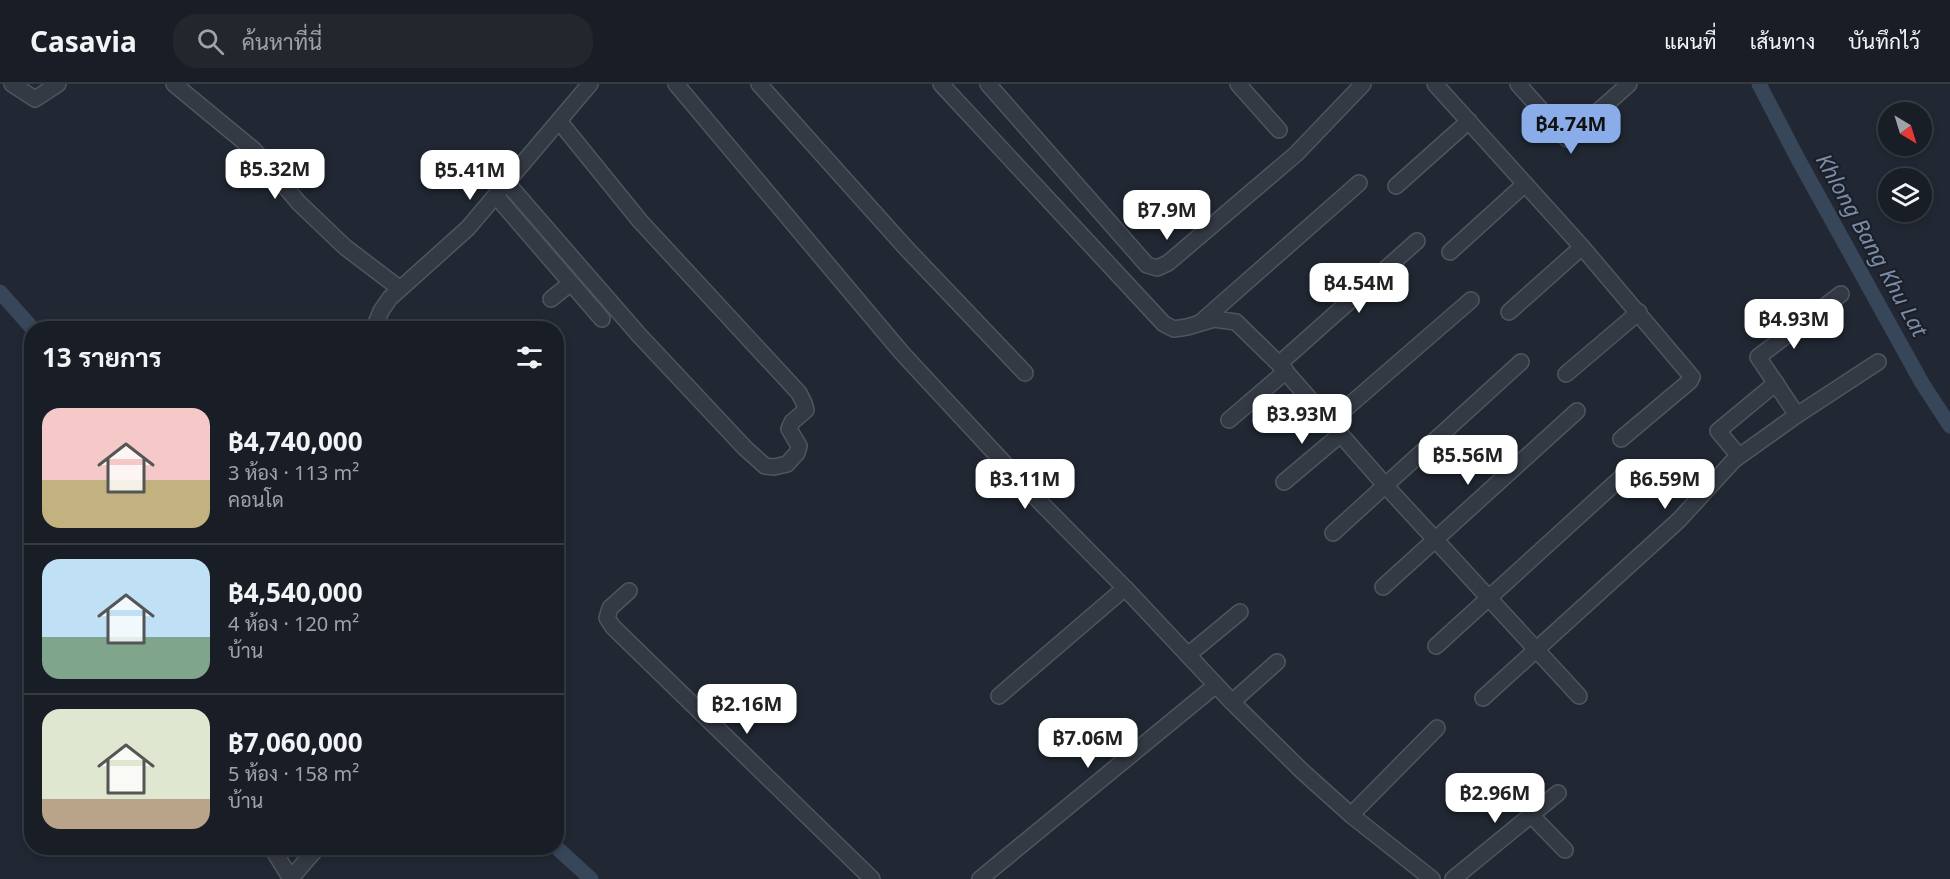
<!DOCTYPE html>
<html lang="th">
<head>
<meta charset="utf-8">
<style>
  :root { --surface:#191e26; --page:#22272e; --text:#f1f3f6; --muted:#9fa2a7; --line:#373c43; --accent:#8aadea }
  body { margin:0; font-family:"Noto Sans",Sarabun,sans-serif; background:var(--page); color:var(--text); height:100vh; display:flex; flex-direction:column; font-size:22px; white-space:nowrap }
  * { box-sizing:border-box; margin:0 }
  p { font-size:20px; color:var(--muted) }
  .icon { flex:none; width:33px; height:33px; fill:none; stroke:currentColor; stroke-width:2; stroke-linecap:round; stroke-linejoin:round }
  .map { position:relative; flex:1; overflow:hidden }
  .sheet { position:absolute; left:24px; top:237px; width:540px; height:534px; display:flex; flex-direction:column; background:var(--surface); border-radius:24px; box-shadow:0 3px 9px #0003,0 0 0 2px var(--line) }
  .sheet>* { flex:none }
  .needle { width:39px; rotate:142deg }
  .tools { position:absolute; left:1878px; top:18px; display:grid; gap:12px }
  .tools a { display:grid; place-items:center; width:54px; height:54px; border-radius:50%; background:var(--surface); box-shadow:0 3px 9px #0003,0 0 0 2px var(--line); font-size:30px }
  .price { position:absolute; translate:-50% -51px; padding:0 14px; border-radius:12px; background:#fff; color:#222; font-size:20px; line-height:39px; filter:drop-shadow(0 2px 3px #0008) }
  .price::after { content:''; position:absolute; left:50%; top:36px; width:18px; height:14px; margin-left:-9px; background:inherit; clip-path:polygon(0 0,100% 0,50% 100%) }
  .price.on { background:var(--accent); color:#111 }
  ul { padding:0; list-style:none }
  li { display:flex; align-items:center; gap:18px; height:150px; padding:0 18px }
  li+li { border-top:2px solid var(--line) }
  li span { display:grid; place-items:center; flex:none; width:168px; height:120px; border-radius:18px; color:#555 }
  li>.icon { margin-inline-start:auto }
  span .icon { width:72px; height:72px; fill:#fffc; stroke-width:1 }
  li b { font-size:26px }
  h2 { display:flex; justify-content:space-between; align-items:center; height:72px; padding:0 18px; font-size:26px }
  header { display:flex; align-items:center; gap:36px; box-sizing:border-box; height:84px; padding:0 30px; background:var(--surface); border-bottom:2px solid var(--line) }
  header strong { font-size:28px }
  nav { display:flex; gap:33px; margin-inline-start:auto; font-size:21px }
  .search { width:420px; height:54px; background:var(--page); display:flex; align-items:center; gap:15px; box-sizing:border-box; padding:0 21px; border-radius:24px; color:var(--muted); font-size:22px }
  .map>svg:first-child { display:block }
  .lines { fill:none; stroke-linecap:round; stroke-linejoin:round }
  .canal { stroke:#38465a; stroke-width:15 }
  .minor-casing { stroke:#4f555e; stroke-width:18 }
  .minor { stroke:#343a44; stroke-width:15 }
  .labels { text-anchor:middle; stroke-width:4.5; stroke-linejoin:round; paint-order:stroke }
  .water-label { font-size:22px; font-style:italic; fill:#7a8ca6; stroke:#1a1f28 }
</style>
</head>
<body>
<header>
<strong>Casavia</strong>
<div class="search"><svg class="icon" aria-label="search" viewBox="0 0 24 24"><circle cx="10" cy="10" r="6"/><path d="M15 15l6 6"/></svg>ค้นหาที่นี่</div>
<nav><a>แผนที่</a><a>เส้นทาง</a><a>บันทึกไว้</a></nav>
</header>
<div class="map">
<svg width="1950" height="795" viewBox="0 0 1950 795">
  <rect width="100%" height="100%" fill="#212833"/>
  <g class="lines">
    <g class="canal">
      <polyline points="1759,0 1798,75 1922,299 1950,342"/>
      <polyline points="0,208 32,244"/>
      <polyline points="556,763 591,795"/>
    </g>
    <defs>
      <g id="minor">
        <polyline points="12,0 35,15 58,0"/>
        <polyline points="174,0 254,66 299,119 345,163 399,204"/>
        <polyline points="676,0 902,269 1043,421 1125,504 1232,618 1302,687 1351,731 1432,795"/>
        <polyline points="759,0 906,164 1025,289"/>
        <polyline points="941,0 1164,240 1174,245 1187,243 1214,235 1236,238 1279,280 1385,401 1579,612"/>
        <polyline points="988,0 1147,181 1157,184 1168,179 1296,70 1363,0"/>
        <polyline points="1238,0 1279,46"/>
        <polyline points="1435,0 1582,163 1692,293 1690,297 1621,355"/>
        <polyline points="1518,0 1567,55 1629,0"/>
        <polyline points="507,99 639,251 745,364 765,382 774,383 787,380 797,369 799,362 789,345 792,338 806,326 804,319 799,309 640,137 559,37"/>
        <polyline points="1396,102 1469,37"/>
        <polyline points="496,112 602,235"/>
        <polyline points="1450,168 1525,100"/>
        <polyline points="551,215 571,199"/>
        <polyline points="1509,228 1582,163"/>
        <polyline points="1201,238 1359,99"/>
        <polyline points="374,244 381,227 390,214 468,144 590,0"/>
        <polyline points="1279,280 1417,157"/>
        <polyline points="1566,290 1639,228"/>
        <polyline points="1797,331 1758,273 1841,210"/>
        <polyline points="1229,336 1286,287"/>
        <polyline points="1330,338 1471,216"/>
        <polyline points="1739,372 1718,347 1776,299"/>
        <polyline points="1284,398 1341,350"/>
        <polyline points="1333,449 1521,278"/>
        <polyline points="1383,503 1577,327"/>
        <polyline points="629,507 610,524 607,534 613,543 872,795"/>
        <polyline points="1436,562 1625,390"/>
        <polyline points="1188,571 1240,528"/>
        <polyline points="999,612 1125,504"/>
        <polyline points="1483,614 1679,436 1734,376 1797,331 1878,278"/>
        <polyline points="1232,618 1277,578"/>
        <polyline points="1351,731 1437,644"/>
        <polyline points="1532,732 1565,766"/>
        <polyline points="272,764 291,795"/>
        <polyline points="291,794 317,764"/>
        <polyline points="980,795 1216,601"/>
        <polyline points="1453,795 1558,709"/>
      </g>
    </defs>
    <use href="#minor" class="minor-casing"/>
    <use href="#minor" class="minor"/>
  </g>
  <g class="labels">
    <g class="water-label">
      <text transform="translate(1872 161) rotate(61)" y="8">Khlong Bang Khu Lat</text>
    </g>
  </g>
</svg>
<div class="tools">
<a><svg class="needle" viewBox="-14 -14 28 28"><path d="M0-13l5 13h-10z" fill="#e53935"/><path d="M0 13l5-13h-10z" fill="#9fa2a7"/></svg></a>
<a><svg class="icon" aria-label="layers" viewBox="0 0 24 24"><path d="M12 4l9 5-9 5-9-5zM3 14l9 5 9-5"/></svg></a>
</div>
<b class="price on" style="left:1571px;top:71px">฿4.74M</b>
<b class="price" style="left:275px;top:116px">฿5.32M</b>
<b class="price" style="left:470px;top:117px">฿5.41M</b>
<b class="price" style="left:1167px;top:157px">฿7.9M</b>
<b class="price" style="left:1359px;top:230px">฿4.54M</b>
<b class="price" style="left:1794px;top:266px">฿4.93M</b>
<b class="price" style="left:1302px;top:361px">฿3.93M</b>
<b class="price" style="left:1468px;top:402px">฿5.56M</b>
<b class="price" style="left:1025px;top:426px">฿3.11M</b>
<b class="price" style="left:1665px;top:426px">฿6.59M</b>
<b class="price" style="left:747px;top:651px">฿2.16M</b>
<b class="price" style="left:1088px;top:685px">฿7.06M</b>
<b class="price" style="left:1495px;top:740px">฿2.96M</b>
<section class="sheet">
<h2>13 รายการ<svg class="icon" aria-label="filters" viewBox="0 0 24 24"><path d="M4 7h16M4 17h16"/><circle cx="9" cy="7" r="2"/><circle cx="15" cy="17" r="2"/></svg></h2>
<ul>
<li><span style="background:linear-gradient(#f6c9c9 60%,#c2b280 0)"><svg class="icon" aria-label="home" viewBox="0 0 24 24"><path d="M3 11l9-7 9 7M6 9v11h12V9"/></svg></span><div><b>฿4,740,000</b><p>3 ห้อง · 113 m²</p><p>คอนโด</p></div></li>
<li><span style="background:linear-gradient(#bfe0f5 65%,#7fa58c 0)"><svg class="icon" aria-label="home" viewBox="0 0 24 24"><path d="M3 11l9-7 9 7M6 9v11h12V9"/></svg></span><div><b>฿4,540,000</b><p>4 ห้อง · 120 m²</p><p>บ้าน</p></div></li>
<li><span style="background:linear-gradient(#dfe7d0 75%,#b9a48a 0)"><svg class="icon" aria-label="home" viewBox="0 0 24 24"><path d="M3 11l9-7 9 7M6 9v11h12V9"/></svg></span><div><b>฿7,060,000</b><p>5 ห้อง · 158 m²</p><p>บ้าน</p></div></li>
</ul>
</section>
</div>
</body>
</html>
